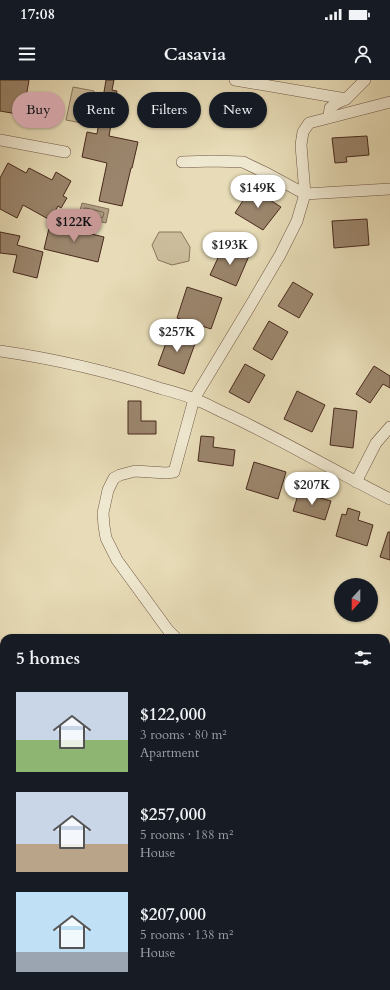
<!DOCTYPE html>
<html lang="en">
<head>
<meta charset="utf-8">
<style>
  :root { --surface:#171b24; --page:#20242c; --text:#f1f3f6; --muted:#9ea1a6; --accent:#c59692 }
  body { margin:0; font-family:Cardo,serif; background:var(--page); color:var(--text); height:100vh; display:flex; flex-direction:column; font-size:15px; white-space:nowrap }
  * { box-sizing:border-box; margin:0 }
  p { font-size:13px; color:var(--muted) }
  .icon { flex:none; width:22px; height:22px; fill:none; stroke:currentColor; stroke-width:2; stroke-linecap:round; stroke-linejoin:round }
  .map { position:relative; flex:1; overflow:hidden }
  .drawer { position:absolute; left:0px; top:554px; width:390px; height:356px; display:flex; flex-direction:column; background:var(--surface); border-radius:12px 12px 0 0; box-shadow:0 1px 3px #0004 }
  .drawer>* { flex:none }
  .top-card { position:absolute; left:12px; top:12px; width:366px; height:36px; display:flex; gap:8px }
  .needle { width:26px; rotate:201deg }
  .controls { position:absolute; left:334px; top:498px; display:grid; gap:8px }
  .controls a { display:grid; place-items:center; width:44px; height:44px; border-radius:50%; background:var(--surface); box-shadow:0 1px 3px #0004; font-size:20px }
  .price { position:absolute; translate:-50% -34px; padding:0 9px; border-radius:14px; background:#fff; color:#222; font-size:13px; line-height:26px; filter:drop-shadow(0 1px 2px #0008) }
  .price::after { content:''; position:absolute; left:50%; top:24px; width:12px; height:9px; margin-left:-6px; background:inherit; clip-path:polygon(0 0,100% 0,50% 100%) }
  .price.on { background:var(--accent); color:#111 }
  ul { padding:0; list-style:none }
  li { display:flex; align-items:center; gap:12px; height:100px; padding:0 16px }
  li span { display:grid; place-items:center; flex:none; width:112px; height:80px; border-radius:0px; color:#555 }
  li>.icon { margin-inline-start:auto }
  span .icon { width:48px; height:48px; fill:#fffc; stroke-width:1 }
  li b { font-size:17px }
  h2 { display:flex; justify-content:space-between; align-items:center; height:48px; padding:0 16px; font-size:17px }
  .tag { padding:0 14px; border-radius:18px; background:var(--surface); box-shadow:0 1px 3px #0004; font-size:14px; line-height:36px }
  .tag.on { background:var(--accent); color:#111 }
  .status { display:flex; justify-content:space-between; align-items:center; height:28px; padding:0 20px; background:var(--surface); direction:ltr }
  .status svg { height:11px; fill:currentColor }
  header { display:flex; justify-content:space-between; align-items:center; height:52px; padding:0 16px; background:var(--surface); font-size:18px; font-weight:700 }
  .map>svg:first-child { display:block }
  .green { fill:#ccbe9d; stroke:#8a745d }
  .water { fill:#b19f83; stroke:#87705a }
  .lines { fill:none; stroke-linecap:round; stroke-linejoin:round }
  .shore { stroke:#7c6450; stroke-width:1 }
  .stream { stroke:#87705a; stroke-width:3 }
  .building { fill:#9b866d; stroke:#48291d }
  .street-casing { stroke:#705644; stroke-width:12 }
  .street { stroke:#efe8d0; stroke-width:11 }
</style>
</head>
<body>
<div class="status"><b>17:08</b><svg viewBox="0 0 49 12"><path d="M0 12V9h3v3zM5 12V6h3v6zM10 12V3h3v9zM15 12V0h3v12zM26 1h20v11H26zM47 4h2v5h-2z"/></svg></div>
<header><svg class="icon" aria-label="menu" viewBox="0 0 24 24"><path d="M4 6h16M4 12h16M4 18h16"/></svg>Casavia<svg class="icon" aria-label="person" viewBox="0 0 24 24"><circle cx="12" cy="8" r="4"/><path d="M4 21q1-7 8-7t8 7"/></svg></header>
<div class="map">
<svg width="390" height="910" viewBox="0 0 390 910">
  <rect width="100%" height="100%" fill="#e7dcb7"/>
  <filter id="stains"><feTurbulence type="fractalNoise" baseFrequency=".005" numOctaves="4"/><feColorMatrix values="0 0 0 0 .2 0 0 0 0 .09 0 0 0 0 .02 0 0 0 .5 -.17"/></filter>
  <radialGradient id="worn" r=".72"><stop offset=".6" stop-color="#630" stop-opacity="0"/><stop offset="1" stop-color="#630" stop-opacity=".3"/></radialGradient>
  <g class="green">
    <polygon points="73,7 94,11 87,44 66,40"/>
    <polygon points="159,152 181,152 190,167 189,181 172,185 158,180 152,165"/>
  </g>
  <polygon class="water" points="82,123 109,129 106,143 78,137"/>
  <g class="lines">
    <polygon class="shore" points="86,128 103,132 104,133 103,137 101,138 85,134 84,132 84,129"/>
    <g class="stream">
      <polyline points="386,894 390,894"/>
      <polyline points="289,910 297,906"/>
    </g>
  </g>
  <g class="building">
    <polygon points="0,0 29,0 23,35 0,31"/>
    <polygon points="106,0 114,0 112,10 117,11 109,56 138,62 132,88 131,88 122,126 99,121 107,83 82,77 87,52 97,54"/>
    <polygon points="367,56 369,75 346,77 347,82 335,83 332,58"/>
    <polygon points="8,83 26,93 29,88 52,100 56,92 71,101 63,116 67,118 61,128 58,126 50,140 23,125 17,138 0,129 0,98"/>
    <polygon points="251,108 281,127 263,150 235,133"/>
    <polygon points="367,139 369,165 334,168 332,141"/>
    <polygon points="50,144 104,157 98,182 44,169"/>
    <polygon points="0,152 20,156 17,165 43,172 37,198 13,192 17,175 0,173"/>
    <polygon points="224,165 249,176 236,206 210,195"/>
    <polygon points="293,202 313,214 299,238 278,226"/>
    <polygon points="187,207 222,218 211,249 177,238"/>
    <polygon points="269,241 288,252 272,280 253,269"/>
    <polygon points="170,252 196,261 184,294 158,285"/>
    <polygon points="245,284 265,295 249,323 229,312"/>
    <polygon points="374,286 390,296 390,308 383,304 370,323 356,314"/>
    <polygon points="297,311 325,325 312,352 284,339"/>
    <polygon points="128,321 141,321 141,341 156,341 156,354 128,354"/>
    <polygon points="334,328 357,331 353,368 330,365"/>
    <polygon points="201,356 214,357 213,367 235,370 233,386 198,381"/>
    <polygon points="254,382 286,392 278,419 246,409"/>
    <polygon points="299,412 331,421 325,440 293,431"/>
    <polygon points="348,428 360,432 358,440 373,445 367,466 336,456 342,434 346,435"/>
    <polygon points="388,452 390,452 390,480 380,477"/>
  </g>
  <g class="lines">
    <defs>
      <g id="street">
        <polyline points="235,0 346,19 365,0"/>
        <polyline points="329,37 330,28 337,23 346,19"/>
        <polyline points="0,60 65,72"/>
        <polyline points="182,82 213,81 243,82 268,94 305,114 390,109"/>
        <path d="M0,271C55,279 107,291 159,308C170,311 182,314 194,319C206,323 217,330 229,335C284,361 336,392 390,419"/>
        <polyline points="356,402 376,363 390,347"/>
        <polyline points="176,558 168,550 117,480 106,458 104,446 103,433 105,424 108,410 114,398 120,395 135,391 166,393 174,392 194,319 253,221 280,175 297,141 305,114 301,65 303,52 309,43 390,22"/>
        <polyline points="386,641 390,641"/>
        <polyline points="0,748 4,750"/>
        <polyline points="386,776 390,775"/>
      </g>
    </defs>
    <use href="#street" class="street-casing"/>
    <use href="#street" class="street"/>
  </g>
  <rect width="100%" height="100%" filter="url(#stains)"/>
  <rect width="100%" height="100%" fill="url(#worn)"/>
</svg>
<div class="controls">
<a><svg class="needle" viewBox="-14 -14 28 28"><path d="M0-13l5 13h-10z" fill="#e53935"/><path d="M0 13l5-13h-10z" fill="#9ea1a6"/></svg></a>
</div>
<b class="price" style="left:258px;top:129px">$149K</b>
<b class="price on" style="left:74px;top:163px">$122K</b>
<b class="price" style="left:230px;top:186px">$193K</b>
<b class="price" style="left:177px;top:273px">$257K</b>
<b class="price" style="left:312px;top:426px">$207K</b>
<div class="top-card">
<a class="tag on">Buy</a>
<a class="tag">Rent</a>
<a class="tag">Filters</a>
<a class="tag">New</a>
</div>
<section class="drawer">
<h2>5 homes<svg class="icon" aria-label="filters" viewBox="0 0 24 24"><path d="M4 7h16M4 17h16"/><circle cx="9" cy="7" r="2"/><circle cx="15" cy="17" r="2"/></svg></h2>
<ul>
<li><span style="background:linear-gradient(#c9d6e8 60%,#8fb573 0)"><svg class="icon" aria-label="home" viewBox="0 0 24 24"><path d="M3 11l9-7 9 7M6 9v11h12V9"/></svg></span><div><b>$122,000</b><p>3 rooms · 80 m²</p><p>Apartment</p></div></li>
<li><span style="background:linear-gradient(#c9d6e8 65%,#b9a48a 0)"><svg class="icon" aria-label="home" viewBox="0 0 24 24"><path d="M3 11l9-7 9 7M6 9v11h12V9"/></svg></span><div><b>$257,000</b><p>5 rooms · 188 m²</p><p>House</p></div></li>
<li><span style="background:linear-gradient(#bfe0f5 75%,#9aa5b1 0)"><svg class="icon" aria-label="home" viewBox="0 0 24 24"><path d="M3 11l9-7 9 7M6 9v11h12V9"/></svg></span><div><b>$207,000</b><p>5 rooms · 138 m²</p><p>House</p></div></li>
</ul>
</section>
</div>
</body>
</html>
